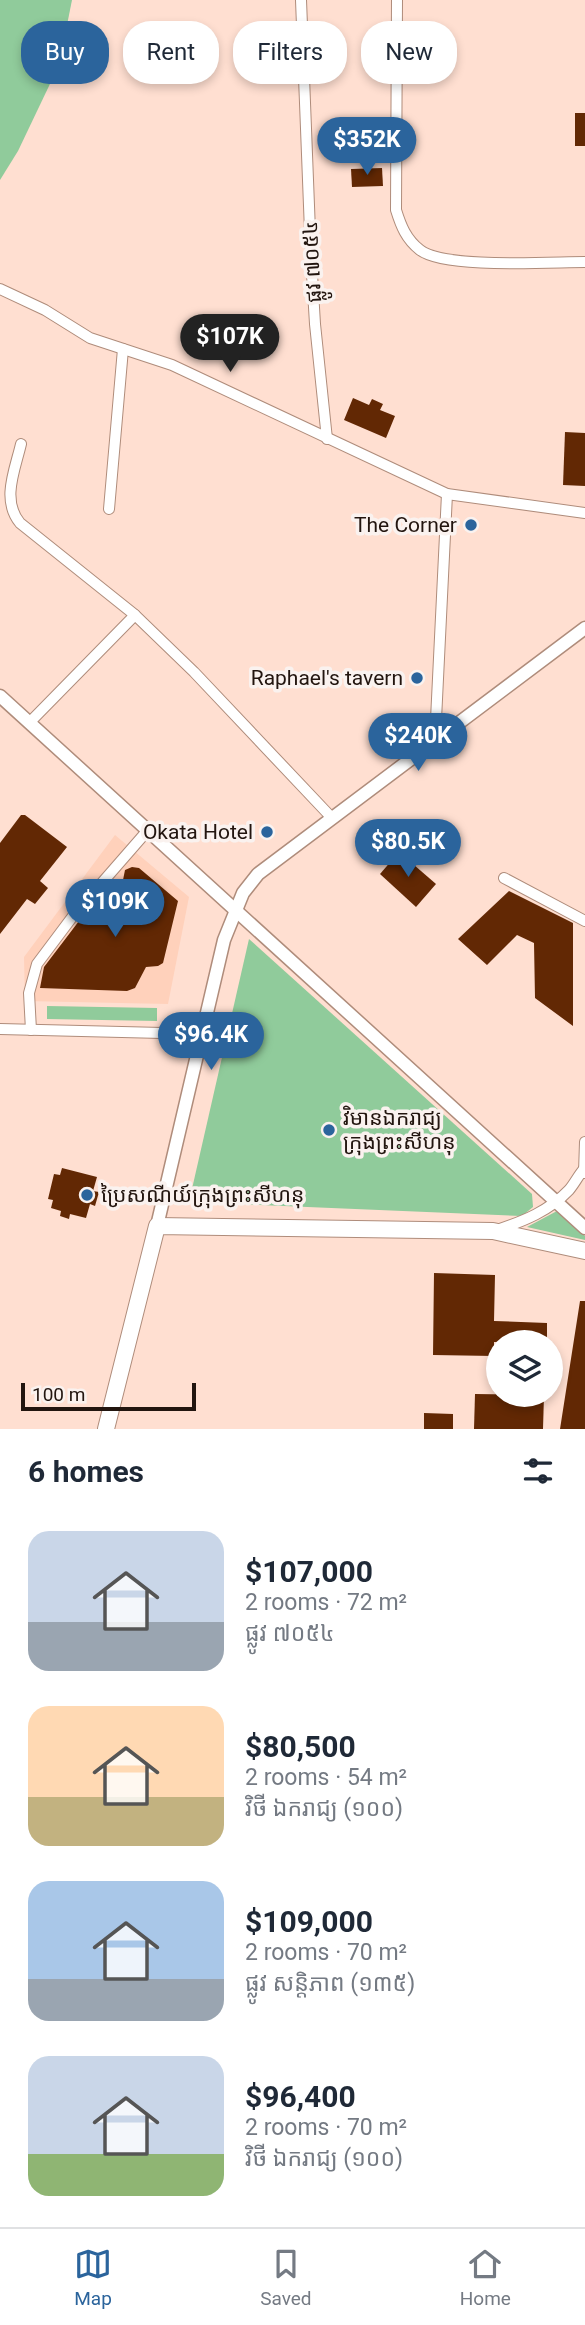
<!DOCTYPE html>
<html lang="en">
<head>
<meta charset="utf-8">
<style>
  :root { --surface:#fff; --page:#f6f6f7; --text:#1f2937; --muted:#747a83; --line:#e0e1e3; --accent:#2b649c }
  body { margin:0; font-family:Roboto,"Noto Sans Khmer",sans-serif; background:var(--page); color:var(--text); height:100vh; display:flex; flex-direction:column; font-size:26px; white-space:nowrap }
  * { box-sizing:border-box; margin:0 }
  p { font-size:23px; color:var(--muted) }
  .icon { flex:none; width:38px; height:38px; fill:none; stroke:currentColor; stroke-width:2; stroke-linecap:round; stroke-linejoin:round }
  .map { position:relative; height:1429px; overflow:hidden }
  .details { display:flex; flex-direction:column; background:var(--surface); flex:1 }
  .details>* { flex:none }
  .hud { position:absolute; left:21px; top:21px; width:544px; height:63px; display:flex; gap:14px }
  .buttons { position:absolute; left:486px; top:1330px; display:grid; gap:14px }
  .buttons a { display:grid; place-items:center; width:77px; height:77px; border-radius:50%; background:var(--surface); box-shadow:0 4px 10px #0003; font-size:35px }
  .scale { position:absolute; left:21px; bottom:18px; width:175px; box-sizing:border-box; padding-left:7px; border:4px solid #22150f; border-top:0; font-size:19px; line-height:24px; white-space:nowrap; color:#22150f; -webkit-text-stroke:5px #faf2ef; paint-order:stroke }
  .price { position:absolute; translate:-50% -60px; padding:0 16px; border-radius:24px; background:var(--accent); color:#fff; font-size:23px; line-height:46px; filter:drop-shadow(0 2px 4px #0008) }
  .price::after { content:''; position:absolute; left:50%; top:42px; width:21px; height:16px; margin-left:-10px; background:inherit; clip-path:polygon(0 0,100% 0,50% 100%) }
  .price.active { background:#222; color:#fff }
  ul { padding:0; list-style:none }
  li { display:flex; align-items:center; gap:21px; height:175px; padding:0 28px }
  li span { display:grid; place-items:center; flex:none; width:196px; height:140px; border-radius:21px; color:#555 }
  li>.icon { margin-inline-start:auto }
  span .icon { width:84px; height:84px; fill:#fffc; stroke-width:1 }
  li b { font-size:30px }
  h2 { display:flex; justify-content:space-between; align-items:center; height:84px; padding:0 28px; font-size:30px }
  .pill { padding:0 24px; border-radius:28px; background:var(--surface); box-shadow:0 4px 10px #0003; font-size:24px; line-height:63px }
  .pill.active { background:var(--accent); color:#fff }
  .menu { display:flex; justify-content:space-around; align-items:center; height:98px; border-top:2px solid var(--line); background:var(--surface); font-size:19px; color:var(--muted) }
  .menu a { display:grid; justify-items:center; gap:4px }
  .menu .active { color:var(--accent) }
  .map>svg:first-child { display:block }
  .built { fill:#ffd1bb }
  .green { fill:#90cb9b }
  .building { fill:#622804 }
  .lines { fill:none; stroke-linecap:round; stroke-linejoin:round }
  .minor-casing { stroke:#af8c7b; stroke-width:12 }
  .tertiary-casing { stroke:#af8c7b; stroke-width:15 }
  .primary-casing { stroke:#af8c7b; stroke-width:18 }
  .minor { stroke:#fff; stroke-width:10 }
  .tertiary { stroke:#fff; stroke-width:12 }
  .primary { stroke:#fff; stroke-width:16 }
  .poi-dot { fill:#2b649c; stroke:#faf2ef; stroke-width:2.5 }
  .labels { text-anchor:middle; stroke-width:7; stroke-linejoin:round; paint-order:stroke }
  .street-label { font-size:21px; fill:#22150f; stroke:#faf2ef }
  .poi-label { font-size:21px; fill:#22150f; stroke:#faf2ef; text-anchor:end }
</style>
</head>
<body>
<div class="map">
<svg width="585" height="1429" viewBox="0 0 585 1429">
  <rect width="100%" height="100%" fill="#ffdfd1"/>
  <polygon class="built" points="115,835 189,897 168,1004 25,1001 24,957"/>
  <g class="green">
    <polygon points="0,0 72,0 59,65 18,151 0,180"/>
    <polygon points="249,939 532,1194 533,1207 522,1216 189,1202"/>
    <polygon points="47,1006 157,1008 157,1021 47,1019"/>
    <polygon points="557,1211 585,1236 585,1240 527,1227"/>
  </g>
  <g class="building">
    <rect x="575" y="113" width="10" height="33"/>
    <polygon points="382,168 383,186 352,187 351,169"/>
    <polygon points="353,398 369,405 372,399 383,404 380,410 395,416 386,438 344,420"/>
    <polygon points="565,432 585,433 585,486 563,485"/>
    <polygon points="21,815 25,815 67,847 40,881 48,888 35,904 27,899 0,934 0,843"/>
    <polygon points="399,852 436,884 416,907 380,874"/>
    <polygon points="132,867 139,868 178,901 163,963 158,966 146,967 135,988 127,991 40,988 44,967 79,921 102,894 116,891 122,885 125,870"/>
    <polygon points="509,891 573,923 573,1026 535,998 534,943 517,935 487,965 458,939"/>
    <polygon points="62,1168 97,1177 93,1191 99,1192 95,1206 90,1204 86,1218 70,1214 69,1219 60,1216 61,1211 51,1208 53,1200 48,1199 54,1174 60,1175"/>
    <polygon points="434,1273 495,1275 494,1321 547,1323 547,1342 494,1342 494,1356 433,1355"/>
    <polygon points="580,1301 585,1301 585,1429 560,1429"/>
    <polygon points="475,1394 544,1395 543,1429 474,1429"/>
    <polygon points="424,1413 453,1414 453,1429 424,1429"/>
  </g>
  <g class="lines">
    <defs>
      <g id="minor">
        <polyline points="301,0 311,257 315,324 327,439"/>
        <path d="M397,0L396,210C401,226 406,239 420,250C445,269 550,262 585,262"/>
        <polyline points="0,289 45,310 90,338 172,365 447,494 585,513"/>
        <path d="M21,444C15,470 1,500 20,523L135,615L194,672L332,818"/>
        <polyline points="109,509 123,349"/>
        <polyline points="30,722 135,615"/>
        <polyline points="435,740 447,494"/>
        <polyline points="504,878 585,921"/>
        <polyline points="0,1029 203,1034"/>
        <polyline points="31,1030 29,993 37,964 73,916 148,830"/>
        <polyline points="584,1173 585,1142"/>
        <path d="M497,1230C524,1221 549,1211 569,1190C575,1183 579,1174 585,1168"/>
      </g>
      <g id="tertiary">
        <polyline points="0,696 585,1228"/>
        <polyline points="157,1226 224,940 243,893 258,874 585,628"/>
      </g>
      <polyline id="primary" points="106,1429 157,1226 493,1231 585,1251"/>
    </defs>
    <use href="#minor" class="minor-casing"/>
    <use href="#tertiary" class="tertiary-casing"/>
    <use href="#primary" class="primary-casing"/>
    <use href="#minor" class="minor"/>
    <use href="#tertiary" class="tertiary"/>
    <use href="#primary" class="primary"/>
  </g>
  <g class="poi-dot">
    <circle cx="471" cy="525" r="7"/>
    <circle cx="417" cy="678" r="7"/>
    <circle cx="267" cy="832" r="7"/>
    <circle cx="329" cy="1130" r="7"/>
    <circle cx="87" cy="1195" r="7"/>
  </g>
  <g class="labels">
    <g class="street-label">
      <text transform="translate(312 262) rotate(-93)" y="7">ផ្លូវ ៧០៥៤</text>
    </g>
    <g class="poi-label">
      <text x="457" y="532">The Corner</text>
      <text x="403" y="685">Raphael's tavern</text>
      <text x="253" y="839">Okata Hotel</text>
      <text x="343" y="1125" text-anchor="start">វិមានឯករាជ្យ<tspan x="343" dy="24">ក្រុងព្រះសីហនុ</tspan></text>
      <text x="101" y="1202" text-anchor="start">ប្រៃសណីយ៍ក្រុងព្រះសីហនុ</text>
    </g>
  </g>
</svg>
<div class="buttons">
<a><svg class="icon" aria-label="layers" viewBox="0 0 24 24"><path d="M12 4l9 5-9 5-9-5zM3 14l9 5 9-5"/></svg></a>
</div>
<div class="scale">100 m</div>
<b class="price" style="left:367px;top:177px">$352K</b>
<b class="price active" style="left:230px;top:374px">$107K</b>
<b class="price" style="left:418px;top:773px">$240K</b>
<b class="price" style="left:408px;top:879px">$80.5K</b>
<b class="price" style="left:115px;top:939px">$109K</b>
<b class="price" style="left:211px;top:1072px">$96.4K</b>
<div class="hud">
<a class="pill active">Buy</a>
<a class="pill">Rent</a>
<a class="pill">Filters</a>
<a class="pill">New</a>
</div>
</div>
<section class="details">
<h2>6 homes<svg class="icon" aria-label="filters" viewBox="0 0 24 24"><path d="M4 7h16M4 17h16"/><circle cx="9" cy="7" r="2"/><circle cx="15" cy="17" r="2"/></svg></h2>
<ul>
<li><span style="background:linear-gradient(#c9d6e8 65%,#9aa5b1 0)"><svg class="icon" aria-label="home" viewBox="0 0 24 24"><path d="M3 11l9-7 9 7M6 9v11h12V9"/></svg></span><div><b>$107,000</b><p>2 rooms · 72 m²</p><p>ផ្លូវ ៧០៥៤</p></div></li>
<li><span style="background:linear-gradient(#ffd9b3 65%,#c2b280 0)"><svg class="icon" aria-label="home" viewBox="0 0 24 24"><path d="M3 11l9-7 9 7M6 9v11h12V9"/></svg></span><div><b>$80,500</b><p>2 rooms · 54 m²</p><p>វិថី ឯករាជ្យ (១០០)</p></div></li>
<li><span style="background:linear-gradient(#a9c7e8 70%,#9aa5b1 0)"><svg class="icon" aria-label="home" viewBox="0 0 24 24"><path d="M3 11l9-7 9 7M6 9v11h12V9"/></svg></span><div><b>$109,000</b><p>2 rooms · 70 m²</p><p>ផ្លូវ សន្តិភាព (១៣៥)</p></div></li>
<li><span style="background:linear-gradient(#c9d6e8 70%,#8fb573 0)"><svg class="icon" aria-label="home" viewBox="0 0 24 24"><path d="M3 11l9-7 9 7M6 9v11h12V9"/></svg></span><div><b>$96,400</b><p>2 rooms · 70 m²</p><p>វិថី ឯករាជ្យ (១០០)</p></div></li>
</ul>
</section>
<nav class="menu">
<a class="active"><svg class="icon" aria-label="map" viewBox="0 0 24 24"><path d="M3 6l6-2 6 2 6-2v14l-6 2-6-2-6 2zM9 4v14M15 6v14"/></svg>Map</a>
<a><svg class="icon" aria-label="saved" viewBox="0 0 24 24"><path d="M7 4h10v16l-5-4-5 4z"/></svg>Saved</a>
<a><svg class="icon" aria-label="home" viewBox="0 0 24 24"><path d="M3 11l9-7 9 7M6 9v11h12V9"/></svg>Home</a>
</nav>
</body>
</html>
